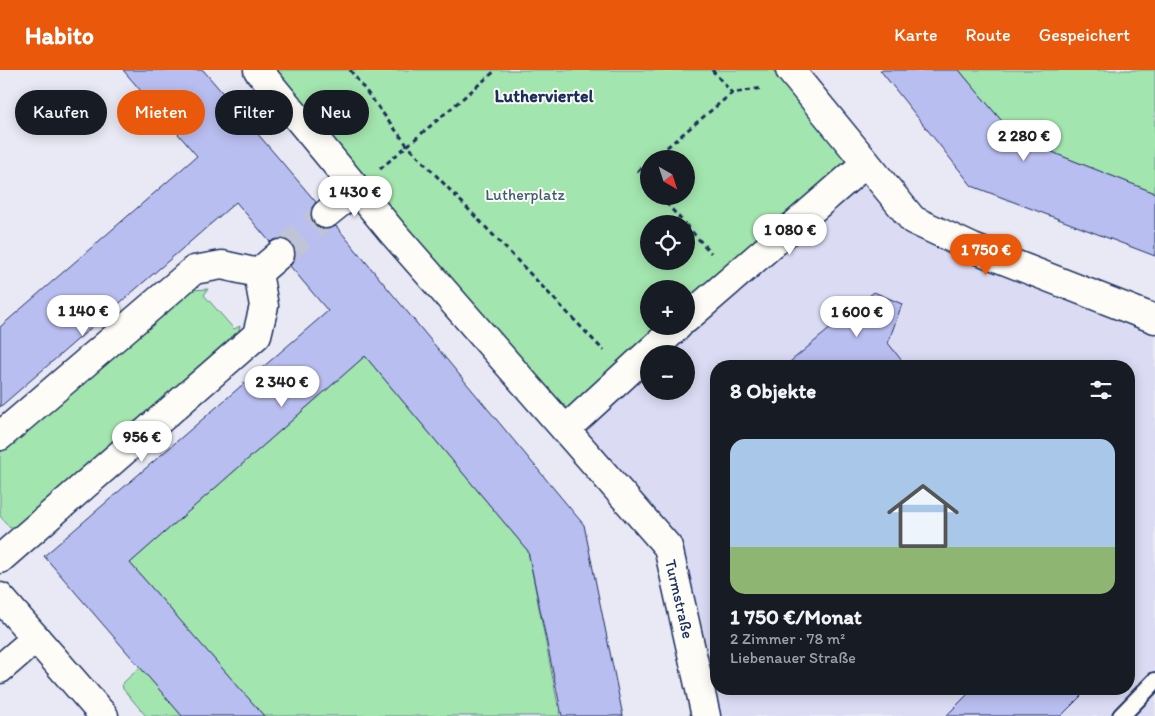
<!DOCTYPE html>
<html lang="de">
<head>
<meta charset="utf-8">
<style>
  :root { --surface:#171b24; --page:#20242c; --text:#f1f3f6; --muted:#9ea1a6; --line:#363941; --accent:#ea580c }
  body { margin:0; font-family:Itim,sans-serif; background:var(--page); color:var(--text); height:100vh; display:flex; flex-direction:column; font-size:19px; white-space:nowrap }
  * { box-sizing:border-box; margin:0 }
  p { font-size:16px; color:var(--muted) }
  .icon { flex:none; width:28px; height:28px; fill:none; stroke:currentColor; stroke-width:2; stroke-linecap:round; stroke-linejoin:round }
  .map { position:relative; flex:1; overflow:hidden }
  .panel { position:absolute; left:710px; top:290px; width:425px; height:335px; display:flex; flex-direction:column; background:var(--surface); border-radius:20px; box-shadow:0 2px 12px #0003 }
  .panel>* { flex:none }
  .banner { position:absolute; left:15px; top:20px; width:475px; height:45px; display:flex; gap:10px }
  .needle { width:32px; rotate:141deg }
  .buttons { position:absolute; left:640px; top:80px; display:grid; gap:10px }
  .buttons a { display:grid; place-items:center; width:55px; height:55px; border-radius:50%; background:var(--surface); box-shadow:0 2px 12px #0003; font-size:25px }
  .price { position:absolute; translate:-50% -42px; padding:0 11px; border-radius:18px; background:#fff; color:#222; font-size:16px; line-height:32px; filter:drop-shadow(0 1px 2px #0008) }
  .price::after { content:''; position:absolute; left:50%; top:30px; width:15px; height:11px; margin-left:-8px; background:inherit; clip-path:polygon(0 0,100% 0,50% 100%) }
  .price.on { background:var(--accent); color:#fff }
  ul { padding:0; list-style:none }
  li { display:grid; align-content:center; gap:10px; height:265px; padding:0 20px }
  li+li { border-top:1px solid var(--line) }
  li span { display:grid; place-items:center; height:155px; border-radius:15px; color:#555 }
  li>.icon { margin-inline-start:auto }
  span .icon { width:90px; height:90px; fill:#fffc; stroke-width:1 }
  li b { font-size:21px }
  h2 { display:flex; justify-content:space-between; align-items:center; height:60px; padding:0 20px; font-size:21px }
  .chip { padding:0 18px; border-radius:22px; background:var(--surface); box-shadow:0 2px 12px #0003; font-size:18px; line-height:45px }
  .chip.on { background:var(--accent); color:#fff }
  header { display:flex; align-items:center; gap:30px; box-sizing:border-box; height:70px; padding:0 25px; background:var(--accent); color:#fff }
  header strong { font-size:24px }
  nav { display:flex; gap:28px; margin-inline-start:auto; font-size:18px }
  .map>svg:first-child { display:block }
  .built { fill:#dbdcf4; fill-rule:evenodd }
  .green { fill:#a3e5ae; stroke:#5f8a86; fill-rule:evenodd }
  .building { fill:#b9bef0; stroke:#1b2f5e }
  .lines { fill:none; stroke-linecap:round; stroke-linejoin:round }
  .street-tunnel { stroke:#c0c4d7; stroke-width:28; stroke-dasharray:28 14; stroke-linecap:butt }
  .lane-casing { stroke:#1b2f5e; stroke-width:20 }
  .street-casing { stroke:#1b2f5e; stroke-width:31 }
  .secondary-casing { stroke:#1b2f5e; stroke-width:31 }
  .path { stroke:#1b2f5e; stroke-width:3; stroke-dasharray:5 4; stroke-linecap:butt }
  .lane { stroke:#fdfcf7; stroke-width:16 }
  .street { stroke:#fdfcf7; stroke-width:28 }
  .secondary { stroke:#fdfcf7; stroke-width:28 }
  .labels { text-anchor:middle; stroke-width:4; stroke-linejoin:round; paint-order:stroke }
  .park-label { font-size:16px; fill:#3d5c72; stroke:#fdfcf7 }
  .street-label { font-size:16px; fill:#1b2f5e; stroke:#fdfcf7 }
  .neighbourhood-label { font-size:18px; font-weight:bold; fill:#1b2f5e; stroke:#fdfcf7 }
</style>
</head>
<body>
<header>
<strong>Habito</strong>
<nav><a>Karte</a><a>Route</a><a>Gespeichert</a></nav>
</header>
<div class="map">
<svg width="1155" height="646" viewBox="0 0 1155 646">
  <rect width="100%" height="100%" fill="#e9e9f5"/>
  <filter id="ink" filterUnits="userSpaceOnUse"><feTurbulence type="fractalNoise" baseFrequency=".02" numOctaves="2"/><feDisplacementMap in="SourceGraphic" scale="10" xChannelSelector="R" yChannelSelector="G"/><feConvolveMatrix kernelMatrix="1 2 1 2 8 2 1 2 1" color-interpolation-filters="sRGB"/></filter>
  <g filter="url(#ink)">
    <path class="built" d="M866,93L914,150L973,178L1155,249V646H706L668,477L566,359L678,256H686V249ZM649,284H686V321H649ZM716,296H1129V619H716Z"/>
    <g class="green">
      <path d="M258,0H790L866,93L686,249V219H649V256H678L566,359ZM649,89H686V126H649ZM649,154H686V191H649Z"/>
      <polygon points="959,0 1155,0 1155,123 1059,85 1011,62"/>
      <polygon points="208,219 204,225 234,259 240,256 236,272 25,452 10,458 0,446 0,383 191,220"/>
      <polygon points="365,286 528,481 560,646 264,646 130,493"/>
      <polygon points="140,597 182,646 146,646 123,619 122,614"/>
    </g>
    <g class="building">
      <polygon points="123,0 203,0 316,132 311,139 311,146 314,154 320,158 328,159 336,156 584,455 623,646 562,646 528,481 365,286 130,493 264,646 182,646 44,486 328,241 290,196 295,189 295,182 292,174 285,169 277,169 270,172 236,132 0,337 0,257 197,86"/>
      <polygon points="880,0 959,0 1011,62 1059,85 1155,123 1155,186 972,116"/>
      <polygon points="874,222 902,234 888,273 906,296 785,296"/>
      <polygon points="973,619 1088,619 1061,646 946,646"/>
    </g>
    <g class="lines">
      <polyline class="street-tunnel" points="280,184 326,144"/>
      <defs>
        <polyline id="lane" points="1121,646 1155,611"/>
        <g id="street">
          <polyline points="326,144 357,119"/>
          <polyline points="258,203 280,184"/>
          <polyline points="0,366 194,200 222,195 258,203 264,236 257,265 0,489"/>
          <polyline points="0,527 104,646"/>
          <polyline points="0,599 36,568"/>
        </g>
        <g id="secondary">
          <polyline points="258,0 393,163 668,477 706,646"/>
          <polyline points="790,0 913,150 973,178 1155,249"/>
          <polyline points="686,249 866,93"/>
          <polyline points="566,359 678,256"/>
        </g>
      </defs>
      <use href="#lane" class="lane-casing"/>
      <use href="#street" class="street-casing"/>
      <use href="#secondary" class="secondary-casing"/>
      <g class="path">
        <polyline points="350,0 407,75 604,281"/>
        <polyline points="712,0 732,23"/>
        <polyline points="653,89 732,23 763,18"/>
        <polyline points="649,93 638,101 649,113"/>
        <polyline points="380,99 496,0"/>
        <polyline points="660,126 685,154"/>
        <polyline points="686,155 711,183"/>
      </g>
      <use href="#lane" class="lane"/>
      <use href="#street" class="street"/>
      <use href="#secondary" class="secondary"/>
    </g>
  </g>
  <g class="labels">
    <g class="park-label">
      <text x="525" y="130">Lutherplatz</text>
    </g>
    <g class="street-label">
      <text transform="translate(680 529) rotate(77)" y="6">Turmstraße</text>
    </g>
    <g class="neighbourhood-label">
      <text x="544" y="32">Lutherviertel</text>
    </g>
  </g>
</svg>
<div class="buttons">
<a><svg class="needle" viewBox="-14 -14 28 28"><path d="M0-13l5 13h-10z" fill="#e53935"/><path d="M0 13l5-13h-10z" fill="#9ea1a6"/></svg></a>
<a><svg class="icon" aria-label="locate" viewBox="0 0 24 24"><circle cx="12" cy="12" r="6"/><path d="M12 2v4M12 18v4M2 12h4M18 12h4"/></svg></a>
<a>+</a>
<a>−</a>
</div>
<b class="price" style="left:1024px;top:92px">2 280 €</b>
<b class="price" style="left:355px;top:148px">1 430 €</b>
<b class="price" style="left:790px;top:186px">1 080 €</b>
<b class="price on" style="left:986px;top:206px">1 750 €</b>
<b class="price" style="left:83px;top:267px">1 140 €</b>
<b class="price" style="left:857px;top:268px">1 600 €</b>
<b class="price" style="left:282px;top:338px">2 340 €</b>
<b class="price" style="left:142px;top:393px">956 €</b>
<div class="banner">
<a class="chip">Kaufen</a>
<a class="chip on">Mieten</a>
<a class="chip">Filter</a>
<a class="chip">Neu</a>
</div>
<section class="panel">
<h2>8 Objekte<svg class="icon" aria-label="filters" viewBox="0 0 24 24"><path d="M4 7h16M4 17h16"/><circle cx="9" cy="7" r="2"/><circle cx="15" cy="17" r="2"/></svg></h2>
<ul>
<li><span style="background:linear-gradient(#a9c7e8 70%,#8fb573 0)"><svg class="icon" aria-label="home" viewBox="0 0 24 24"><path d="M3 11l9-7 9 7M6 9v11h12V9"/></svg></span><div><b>1 750 €/Monat</b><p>2 Zimmer · 78 m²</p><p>Liebenauer Straße</p></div></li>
</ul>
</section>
</div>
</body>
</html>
